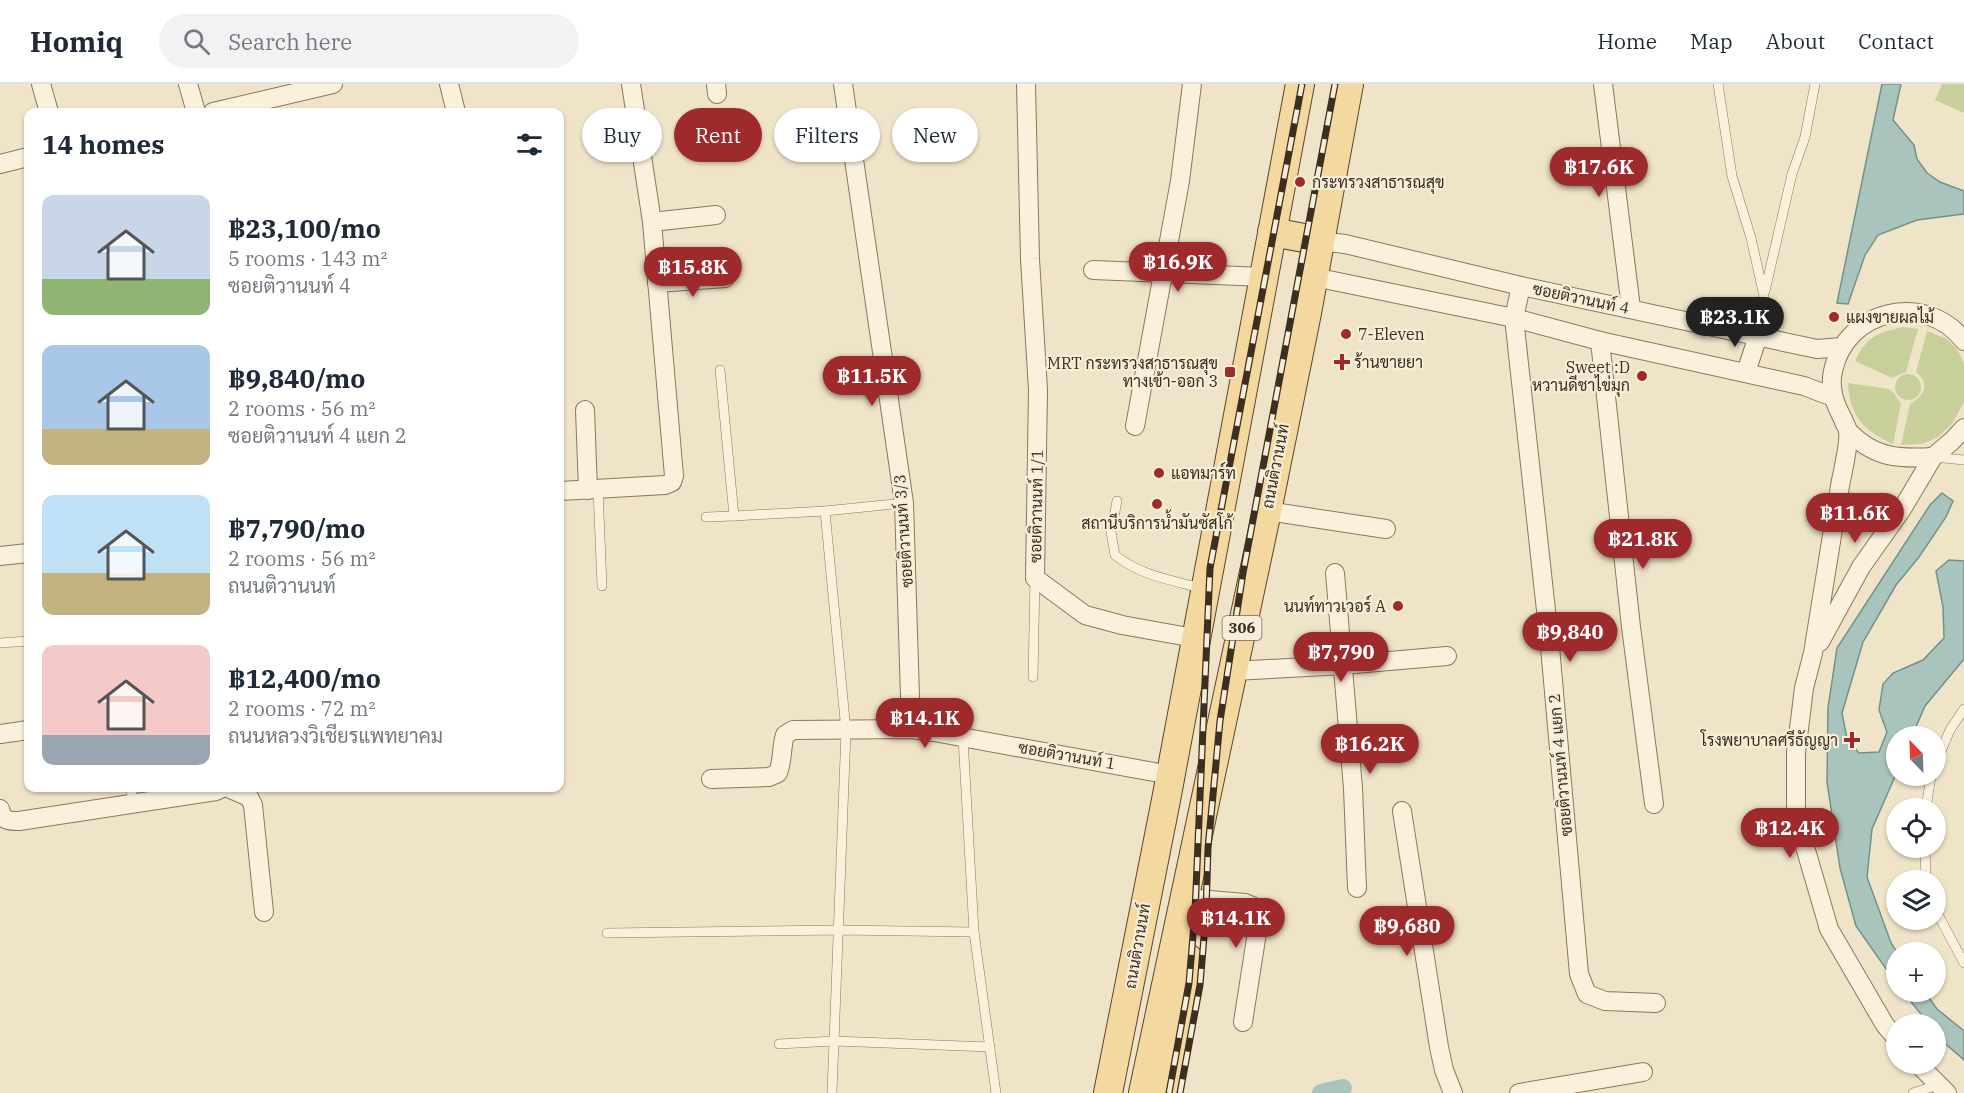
<!DOCTYPE html>
<html lang="en">
<head>
<meta charset="utf-8">
<style>
  :root { --surface:#fff; --page:#f2f2f3; --text:#1f2937; --muted:#747a83; --line:#e0e1e3; --accent:#9e2a2b }
  body { margin:0; font-family:"IBM Plex Serif",Sarabun,serif; background:var(--page); color:var(--text); height:100vh; display:flex; flex-direction:column; font-size:22px; white-space:nowrap }
  * { box-sizing:border-box; margin:0 }
  p { font-size:20px; color:var(--muted) }
  .icon { flex:none; width:33px; height:33px; fill:none; stroke:currentColor; stroke-width:2; stroke-linecap:round; stroke-linejoin:round }
  .map { position:relative; flex:1; overflow:hidden }
  .sheet { position:absolute; left:24px; top:24px; width:540px; height:684px; display:flex; flex-direction:column; background:var(--surface); border-radius:12px; box-shadow:0 2px 4px #0004 }
  .sheet>* { flex:none }
  .hud { position:absolute; left:582px; top:24px; width:570px; height:54px; display:flex; gap:12px }
  .needle { width:39px; rotate:337deg }
  .tools { position:absolute; left:1886px; top:642px; display:grid; gap:12px }
  .tools a { display:grid; place-items:center; width:60px; height:60px; border-radius:50%; background:var(--surface); box-shadow:0 2px 4px #0004; font-size:30px }
  .price { position:absolute; translate:-50% -51px; padding:0 14px; border-radius:21px; background:var(--accent); color:#fff; font-size:20px; line-height:39px; filter:drop-shadow(0 2px 3px #0008) }
  .price::after { content:''; position:absolute; left:50%; top:36px; width:18px; height:14px; margin-left:-9px; background:inherit; clip-path:polygon(0 0,100% 0,50% 100%) }
  .price.active { background:#222; color:#fff }
  ul { padding:0; list-style:none }
  li { display:flex; align-items:center; gap:18px; height:150px; padding:0 18px }
  li span { display:grid; place-items:center; flex:none; width:168px; height:120px; border-radius:12px; color:#555 }
  li>.icon { margin-inline-start:auto }
  span .icon { width:72px; height:72px; fill:#fffc; stroke-width:1 }
  li b { font-size:26px }
  h2 { display:flex; justify-content:space-between; align-items:center; height:72px; padding:0 18px; font-size:26px }
  .chip { padding:0 21px; border-radius:27px; background:var(--surface); box-shadow:0 2px 4px #0004; font-size:21px; line-height:54px }
  .chip.active { background:var(--accent); color:#fff }
  header { display:flex; align-items:center; gap:36px; box-sizing:border-box; height:84px; padding:0 30px; background:var(--surface); border-bottom:2px solid var(--line) }
  header strong { font-size:28px }
  nav { display:flex; gap:33px; margin-inline-start:auto; font-size:21px }
  .search { width:420px; height:54px; background:var(--page); display:flex; align-items:center; gap:15px; box-sizing:border-box; padding:0 21px; border-radius:33px; color:var(--muted); font-size:22px }
  .map>svg:first-child { display:block }
  .green { fill:#c9cf9b }
  .water { fill:#a9c4bc; stroke:#6f938a; stroke-width:1.5 }
  .lines { fill:none; stroke-linecap:round; stroke-linejoin:round }
  .canal { stroke:#a9c4bc; stroke-width:18 }
  .service-casing { stroke:#8d765c; stroke-width:10 }
  .minor-casing { stroke:#8d765c; stroke-width:20 }
  .primary-casing { stroke:#5b4430; stroke-width:30 }
  .service { stroke:#faf1dc; stroke-width:9 }
  .minor { stroke:#faf1dc; stroke-width:18 }
  .primary { stroke:#f3d9a0; stroke-width:28 }
  .rail-casing { stroke:#3d2e20; stroke-width:7 }
  .rail { stroke:#f7eed8; stroke-width:4.5; stroke-dasharray:14; stroke-linecap:butt }
  .poi-dot { fill:#9e2a2b; stroke:#f7eed8; stroke-width:2 }
  .labels { text-anchor:middle; stroke-width:4.5; stroke-linejoin:round; paint-order:stroke }
  .shield { fill:#f7eed8; stroke:#756857; stroke-width:1.5 }
  .shield-label { font-size:15px; font-weight:bold; fill:#3d2e20 }
  .poi-label { font-size:16px; fill:#3d2e20; stroke:#f7eed8; text-anchor:start }
  .street-label { font-size:16px; fill:#3d2e20; stroke:#f7eed8 }
</style>
</head>
<body>
<header>
<strong>Homiq</strong>
<div class="search"><svg class="icon" aria-label="search" viewBox="0 0 24 24"><circle cx="10" cy="10" r="6"/><path d="M15 15l6 6"/></svg>Search here</div>
<nav><a>Home</a><a>Map</a><a>About</a><a>Contact</a></nav>
</header>
<div class="map">
<svg width="1964" height="1009" viewBox="0 0 1964 1009">
  <rect width="100%" height="100%" fill="#f0e4c8"/>
  <g class="green">
    <polygon points="1942,0 1964,0 1964,29 1935,16"/>
    <path d="M1903,243L1918,245L1906,288L1892,294L1855,277C1867,252 1877,249 1903,243Z"/>
    <path d="M1927,247L1947,255L1958,267L1964,279V318L1952,340L1938,353L1922,360L1901,361L1910,320C1924,312 1931,300 1916,288Z"/>
    <circle cx="1908" cy="303" r="13"/>
    <path d="M1848,299L1889,305L1894,309L1901,320L1893,360C1863,346 1850,333 1848,299Z"/>
  </g>
  <g class="water">
    <polygon points="1882,0 1901,0 1893,36 1914,61 1917,75 1927,89 1940,98 1964,107 1964,130 1917,136 1878,151 1865,171 1848,220 1837,219"/>
    <polygon points="1942,409 1953,417 1946,433 1919,473 1896,501 1863,558 1842,629 1847,655 1859,669 1879,668 1887,648 1879,626 1883,600 1893,589 1923,576 1944,554 1943,523 1936,487 1949,476 1964,477 1964,575 1925,622 1912,652 1896,652 1896,690 1872,745 1867,793 1891,859 1897,868 1896,899 1856,842 1840,784 1827,698 1828,624 1837,564 1930,421"/>
    <path d="M1903,908H1925L1937,925L1964,947V976C1954,966 1935,955 1935,940H1929Z"/>
  </g>
  <g class="lines">
    <polyline class="canal" points="1321,1009 1343,1004"/>
    <defs>
      <g id="service">
        <polyline points="1718,0 1732,92 1751,154 1764,212 1758,252"/>
        <polyline points="1765,207 1792,90 1805,53 1815,0"/>
        <polyline points="720,286 734,432 825,427 904,419"/>
        <polyline points="1934,373 1964,376"/>
        <polyline points="598,405 602,502"/>
        <path d="M1117,417L1111,448L1115,471C1139,491 1171,496 1201,504"/>
        <polyline points="825,427 846,647 832,1009"/>
        <polyline points="706,433 734,432"/>
        <polyline points="0,559 28,557"/>
        <polyline points="1033,593 1035,494"/>
        <polyline points="963,654 974,848 996,1009"/>
        <polyline points="1935,681 1950,646 1964,625"/>
        <polyline points="131,704 133,720"/>
        <polyline points="1926,724 1931,692"/>
        <polyline points="1925,764 1926,796"/>
        <polyline points="1935,825 1964,879"/>
        <polyline points="607,849 838,846 974,848"/>
        <polyline points="779,960 834,957 990,963"/>
        <polyline points="1913,1009 1937,1001"/>
      </g>
      <g id="minor">
        <polyline points="41,0 49,28"/>
        <polyline points="188,0 196,28"/>
        <polyline points="449,0 456,28"/>
        <polyline points="716,0 717,10"/>
        <polyline points="843,0 904,419 911,645"/>
        <polyline points="1026,0 1030,175 1038,306 1035,494 1085,531 1122,541 1194,554"/>
        <polyline points="1603,0 1631,224"/>
        <polyline points="213,28 333,0"/>
        <polyline points="0,80 28,73"/>
        <polyline points="652,138 716,131"/>
        <polyline points="1320,157 1345,160 1521,202 1817,265 1842,263"/>
        <polyline points="1093,186 1264,193"/>
        <polyline points="1314,193 1514,234 1600,257 1804,302 1833,313"/>
        <polyline points="657,199 725,194"/>
        <polyline points="1521,202 1514,234 1550,563 1579,890 1587,910 1605,917 1656,919"/>
        <polyline points="1600,257 1631,543 1654,720"/>
        <polyline points="1746,288 1758,252"/>
        <polyline points="585,326 588,406"/>
        <polyline points="1135,342 1180,97 1192,0"/>
        <path d="M1849,348C1875,374 1898,375 1933,373"/>
        <polyline points="560,407 665,401 672,398 674,392 652,138 631,0"/>
        <polyline points="1267,427 1386,445"/>
        <polyline points="0,472 28,469"/>
        <polyline points="1335,489 1353,704 1357,804"/>
        <polyline points="1820,558 1861,483 1902,425 1933,373 1952,357 1964,344"/>
        <polyline points="1233,587 1343,581 1447,572"/>
        <polyline points="0,650 28,646"/>
        <path d="M711,695L769,693L778,689C783,676 781,664 785,651L793,646L911,645L934,648L1170,691"/>
        <polyline points="228,704 249,713 253,721 264,828"/>
        <path d="M0,725C3,737 8,737 19,737L216,707L222,704"/>
        <polyline points="1402,727 1439,963 1444,986 1453,1009"/>
        <polyline points="1198,815 1245,819 1254,823 1258,842 1243,938"/>
        <path d="M1896,954L1885,941L1829,845L1796,732V669L1804,604L1813,569C1822,514 1831,458 1840,402C1842,390 1850,358 1848,348C1848,344 1844,339 1843,335C1835,320 1829,305 1833,287C1846,225 1926,207 1964,257"/>
        <polyline points="1918,980 1947,1009"/>
        <polyline points="1519,1009 1643,988"/>
      </g>
      <g id="primary">
        <polyline points="1272,148 1320,157"/>
        <polyline points="1108,1009 1166,716 1300,0"/>
        <polyline points="1143,1009 1267,427 1307,229 1349,0"/>
        <polyline points="1164,1009 1189,875"/>
      </g>
    </defs>
    <use href="#service" class="service-casing"/>
    <use href="#minor" class="minor-casing"/>
    <use href="#primary" class="primary-casing"/>
    <use href="#service" class="service"/>
    <use href="#minor" class="minor"/>
    <use href="#primary" class="primary"/>
    <defs>
      <g id="rail">
        <polyline points="1169,1009 1189,899 1195,828 1210,484 1302,0"/>
        <polyline points="1180,1009 1200,901 1206,829 1208,764 1220,637 1243,489 1335,0"/>
      </g>
    </defs>
    <use href="#rail" class="rail-casing"/>
    <use href="#rail" class="rail"/>
  </g>
  <g class="poi-dot">
    <circle cx="1300" cy="98" r="6"/>
    <circle cx="1834" cy="233" r="6"/>
    <circle cx="1346" cy="250" r="6"/>
    <path d="M1339 269h6v6h6v6h-6v6h-6v-6h-6v-6h6z"/>
    <rect x="1224" y="282" width="12" height="12" rx="3"/>
    <circle cx="1642" cy="292" r="6"/>
    <circle cx="1159" cy="389" r="6"/>
    <circle cx="1157" cy="420" r="6"/>
    <circle cx="1398" cy="522" r="6"/>
    <path d="M1849 647h6v6h6v6h-6v6h-6v-6h-6v-6h6z"/>
  </g>
  <g class="labels">
    <rect class="shield" x="1222.5" y="532" width="39" height="24" rx="4.5"/>
    <g class="shield-label">
      <text x="1242" y="549">306</text>
    </g>
    <g class="poi-label">
      <text x="1312" y="104">กระทรวงสาธารณสุข</text>
      <text x="1846" y="239">แผงขายผลไม้</text>
      <text x="1358" y="256">7-Eleven</text>
      <text x="1354" y="284">ร้านขายยา</text>
      <text x="1218" y="285" text-anchor="end">MRT กระทรวงสาธารณสุข<tspan x="1218" dy="18">ทางเข้า-ออก 3</tspan></text>
      <text x="1630" y="289" text-anchor="end">Sweet :D<tspan x="1630" dy="18">หวานดีชาไข่มุก</tspan></text>
      <text x="1171" y="395">แอทมาร์ท</text>
      <text x="1157" y="445" text-anchor="middle">สถานีบริการน้ำมันซัสโก้</text>
      <text x="1386" y="528" text-anchor="end">นนท์ทาวเวอร์ A</text>
      <text x="1838" y="662" text-anchor="end">โรงพยาบาลศรีธัญญา</text>
    </g>
    <g class="street-label">
      <text transform="translate(1581 214) rotate(12)" y="6">ซอยติวานนท์ 4</text>
      <text transform="translate(1275 382) rotate(-79)" y="6">ถนนติวานนท์</text>
      <text transform="translate(1036 422) rotate(-89)" y="6">ซอยติวานนท์ 1/1</text>
      <text transform="translate(903 447) rotate(-94)" y="6">ซอยติวานนท์ 3/3</text>
      <text transform="translate(1067 671) rotate(10)" y="6">ซอยติวานนท์ 1</text>
      <text transform="translate(1560 681) rotate(-95)" y="6">ซอยติวานนท์ 4 แยก 2</text>
      <text transform="translate(1137 862) rotate(-80)" y="6">ถนนติวานนท์</text>
    </g>
  </g>
</svg>
<div class="tools">
<a><svg class="needle" viewBox="-14 -14 28 28"><path d="M0-13l5 13h-10z" fill="#e53935"/><path d="M0 13l5-13h-10z" fill="#747a83"/></svg></a>
<a><svg class="icon" aria-label="locate" viewBox="0 0 24 24"><circle cx="12" cy="12" r="6"/><path d="M12 2v4M12 18v4M2 12h4M18 12h4"/></svg></a>
<a><svg class="icon" aria-label="layers" viewBox="0 0 24 24"><path d="M12 4l9 5-9 5-9-5zM3 14l9 5 9-5"/></svg></a>
<a>+</a>
<a>−</a>
</div>
<b class="price" style="left:1599px;top:114px">฿17.6K</b>
<b class="price" style="left:1178px;top:209px">฿16.9K</b>
<b class="price" style="left:693px;top:214px">฿15.8K</b>
<b class="price active" style="left:1735px;top:264px">฿23.1K</b>
<b class="price" style="left:872px;top:323px">฿11.5K</b>
<b class="price" style="left:1855px;top:460px">฿11.6K</b>
<b class="price" style="left:1643px;top:486px">฿21.8K</b>
<b class="price" style="left:1570px;top:579px">฿9,840</b>
<b class="price" style="left:1341px;top:599px">฿7,790</b>
<b class="price" style="left:925px;top:665px">฿14.1K</b>
<b class="price" style="left:1370px;top:691px">฿16.2K</b>
<b class="price" style="left:1790px;top:775px">฿12.4K</b>
<b class="price" style="left:1236px;top:865px">฿14.1K</b>
<b class="price" style="left:1407px;top:873px">฿9,680</b>
<div class="hud">
<a class="chip">Buy</a>
<a class="chip active">Rent</a>
<a class="chip">Filters</a>
<a class="chip">New</a>
</div>
<section class="sheet">
<h2>14 homes<svg class="icon" aria-label="filters" viewBox="0 0 24 24"><path d="M4 7h16M4 17h16"/><circle cx="9" cy="7" r="2"/><circle cx="15" cy="17" r="2"/></svg></h2>
<ul>
<li><span style="background:linear-gradient(#c9d6e8 70%,#8fb573 0)"><svg class="icon" aria-label="home" viewBox="0 0 24 24"><path d="M3 11l9-7 9 7M6 9v11h12V9"/></svg></span><div><b>฿23,100/mo</b><p>5 rooms · 143 m²</p><p>ซอยติวานนท์ 4</p></div></li>
<li><span style="background:linear-gradient(#a9c7e8 70%,#c2b280 0)"><svg class="icon" aria-label="home" viewBox="0 0 24 24"><path d="M3 11l9-7 9 7M6 9v11h12V9"/></svg></span><div><b>฿9,840/mo</b><p>2 rooms · 56 m²</p><p>ซอยติวานนท์ 4 แยก 2</p></div></li>
<li><span style="background:linear-gradient(#bfe0f5 65%,#c2b280 0)"><svg class="icon" aria-label="home" viewBox="0 0 24 24"><path d="M3 11l9-7 9 7M6 9v11h12V9"/></svg></span><div><b>฿7,790/mo</b><p>2 rooms · 56 m²</p><p>ถนนติวานนท์</p></div></li>
<li><span style="background:linear-gradient(#f6c9c9 75%,#9aa5b1 0)"><svg class="icon" aria-label="home" viewBox="0 0 24 24"><path d="M3 11l9-7 9 7M6 9v11h12V9"/></svg></span><div><b>฿12,400/mo</b><p>2 rooms · 72 m²</p><p>ถนนหลวงวิเชียรแพทยาคม</p></div></li>
</ul>
</section>
</div>
</body>
</html>
